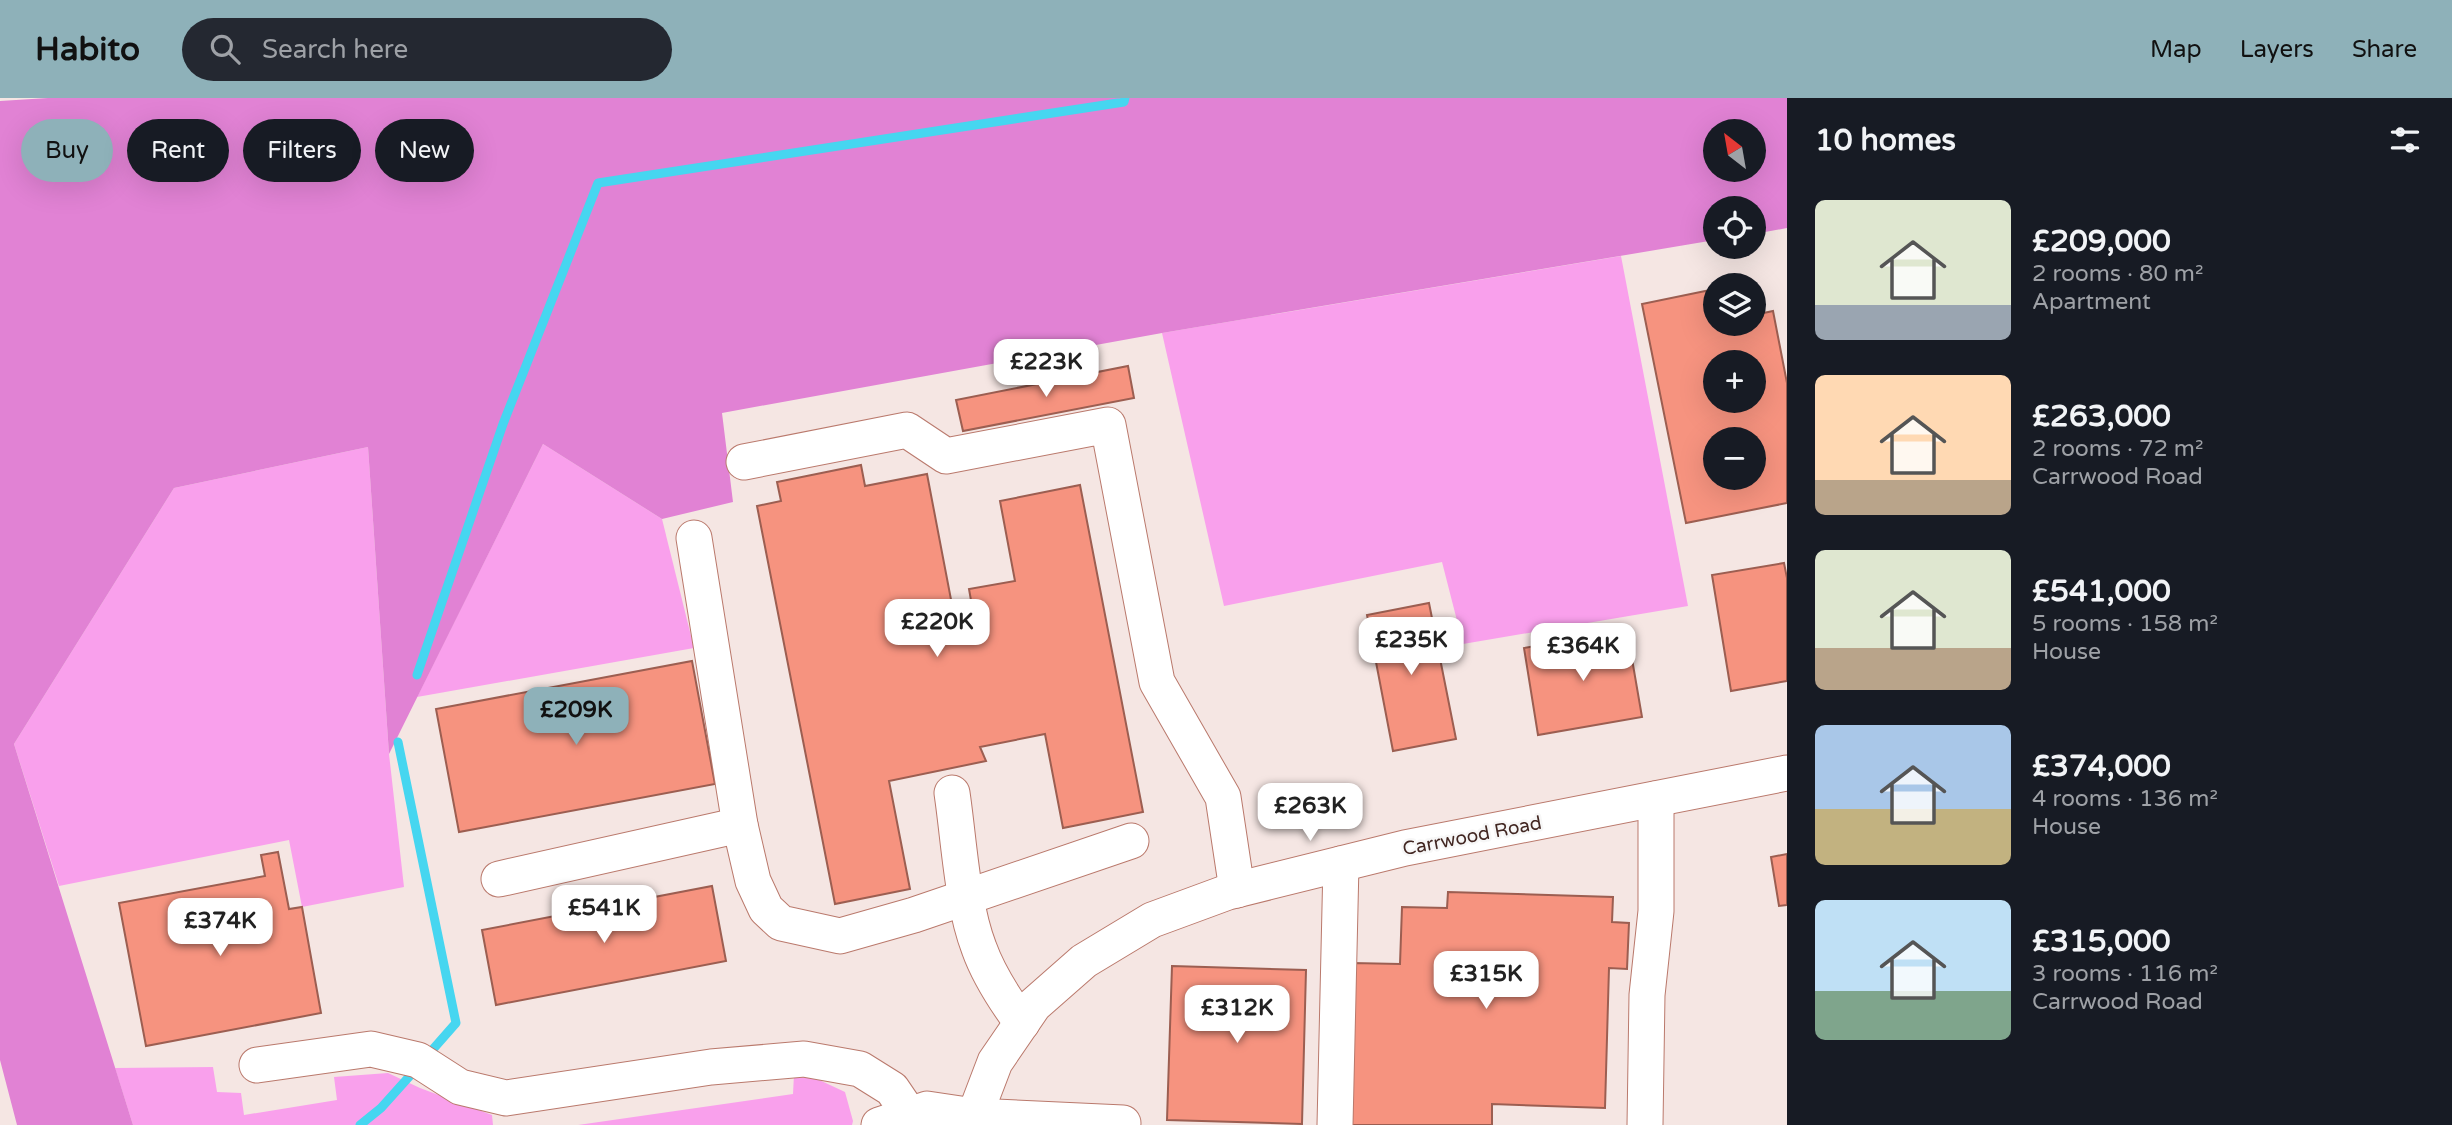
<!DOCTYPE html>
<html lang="en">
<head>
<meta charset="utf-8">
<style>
  :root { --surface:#171b24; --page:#242831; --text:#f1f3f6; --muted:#9ea1a6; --accent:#8eb1b9 }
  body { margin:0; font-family:"Varela Round",sans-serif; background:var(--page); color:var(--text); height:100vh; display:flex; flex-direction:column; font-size:26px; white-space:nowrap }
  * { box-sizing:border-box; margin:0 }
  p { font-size:23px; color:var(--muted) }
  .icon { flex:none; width:38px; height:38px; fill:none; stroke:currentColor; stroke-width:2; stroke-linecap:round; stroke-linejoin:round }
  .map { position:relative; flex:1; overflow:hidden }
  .drawer { display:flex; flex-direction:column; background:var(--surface); width:665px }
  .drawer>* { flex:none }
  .hud { position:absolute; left:21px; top:21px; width:665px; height:63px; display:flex; gap:14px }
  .needle { width:46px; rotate:329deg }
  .controls { position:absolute; left:1703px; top:21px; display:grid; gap:14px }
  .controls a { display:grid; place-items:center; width:63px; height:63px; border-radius:50%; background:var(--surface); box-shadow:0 7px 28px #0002; font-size:35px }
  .price { position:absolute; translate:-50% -60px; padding:0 16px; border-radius:14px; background:#fff; color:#222; font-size:23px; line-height:46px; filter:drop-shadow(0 2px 4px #0008) }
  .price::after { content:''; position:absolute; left:50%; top:42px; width:21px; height:16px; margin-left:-10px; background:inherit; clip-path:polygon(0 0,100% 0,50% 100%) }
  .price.active { background:var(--accent); color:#111 }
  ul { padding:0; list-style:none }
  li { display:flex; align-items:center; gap:21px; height:175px; padding:0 28px }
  li span { display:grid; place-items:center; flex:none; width:196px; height:140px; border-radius:10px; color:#555 }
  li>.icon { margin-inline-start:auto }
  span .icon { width:84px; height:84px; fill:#fffc; stroke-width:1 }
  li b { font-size:30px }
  h2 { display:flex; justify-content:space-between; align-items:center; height:84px; padding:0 28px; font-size:30px }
  .pill { padding:0 24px; border-radius:32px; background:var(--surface); box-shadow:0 7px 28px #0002; font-size:24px; line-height:63px }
  .pill.active { background:var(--accent); color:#111 }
  header { display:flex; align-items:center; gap:42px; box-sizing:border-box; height:98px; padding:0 35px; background:var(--accent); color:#111 }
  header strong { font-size:33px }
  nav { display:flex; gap:38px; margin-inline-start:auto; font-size:24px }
  .search { width:490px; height:63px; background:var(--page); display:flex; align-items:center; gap:18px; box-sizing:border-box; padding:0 24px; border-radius:38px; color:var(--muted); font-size:26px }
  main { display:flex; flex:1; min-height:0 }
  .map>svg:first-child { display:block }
  .green { fill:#f9a0ec }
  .forest { fill:#e182d4; fill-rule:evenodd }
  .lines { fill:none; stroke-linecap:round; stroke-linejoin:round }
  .stream { stroke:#46d6f0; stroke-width:9 }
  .building { fill:#f6937f; stroke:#9c5e51; stroke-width:2; fill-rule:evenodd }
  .minor-casing { stroke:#ba796c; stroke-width:37 }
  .minor { stroke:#fff; stroke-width:35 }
  .labels { text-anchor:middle; stroke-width:5; stroke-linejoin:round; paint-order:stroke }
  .street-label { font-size:19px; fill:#422722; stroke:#f7f7f7 }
</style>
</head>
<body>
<header>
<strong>Habito</strong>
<div class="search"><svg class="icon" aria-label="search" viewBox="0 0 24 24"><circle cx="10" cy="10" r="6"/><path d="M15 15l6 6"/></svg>Search here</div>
<nav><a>Map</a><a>Layers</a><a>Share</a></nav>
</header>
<main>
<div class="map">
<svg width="1787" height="1027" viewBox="0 0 1787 1027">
  <rect width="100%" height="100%" fill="#f5e6e3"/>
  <g class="green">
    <polygon points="1621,158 1688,508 1463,546 1442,464 1224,508 1162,235"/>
    <polygon points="543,346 662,421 694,550 417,599"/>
    <polygon points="368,349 389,656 404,789 302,809 289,742 59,788 14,646 174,390"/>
    <polygon points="213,969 217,994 241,995 244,1017 337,1002 334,979 388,975 420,990 492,1017 493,1027 133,1027 115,970"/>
    <polygon points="794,976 815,980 845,994 853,1023 852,1027 578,1027 793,996"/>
  </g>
  <path class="forest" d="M48,0H1787V130L1754,136V110H1715V142L1162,235L722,315L733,404L662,421L543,346L389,656L368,349L174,390L14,646L133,1027H17L0,962V3ZM1715,33H1754V72H1715Z"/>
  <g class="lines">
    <g class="stream">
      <polyline points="417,577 503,326 598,85 1124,4 1125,0"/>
      <polyline points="398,644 456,925 427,958"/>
      <polyline points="360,1027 381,1010 416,971"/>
    </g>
  </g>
  <g class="building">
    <path d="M1715,191V226H1754V217L1773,213L1787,285V405L1686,425L1642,206ZM1715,264H1754V303H1715ZM1715,341H1754V380H1715Z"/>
    <polygon points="1128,268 1134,300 963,333 956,302"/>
    <polygon points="861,367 865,388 927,376 953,512 972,508 969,491 1015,483 1000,403 1080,387 1143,714 1063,730 1045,636 980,649 986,663 889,683 910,791 835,806 757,408 781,403 777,384"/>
    <polygon points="1784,465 1787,480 1787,583 1731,593 1712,477"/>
    <polygon points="1429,505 1456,641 1393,653 1367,517"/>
    <polygon points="1627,532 1642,619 1538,637 1524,550"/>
    <polygon points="692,563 715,686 459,734 436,611"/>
    <polygon points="278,754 289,811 302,809 321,915 146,948 119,805 265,778 261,757"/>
    <polygon points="1787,756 1787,807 1779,808 1771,759"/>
    <polygon points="712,788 726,863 496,907 482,832"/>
    <polygon points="1448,794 1613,799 1612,824 1629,825 1627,871 1609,870 1605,1010 1492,1006 1492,1027 1348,1027 1353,865 1400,866 1402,809 1447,810"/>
    <polygon points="1172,868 1306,872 1302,1026 1167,1022"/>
  </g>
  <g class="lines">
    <defs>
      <g id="minor">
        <polyline points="744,364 907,332 946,358 1108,327 1157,584 1223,699 1237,792"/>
        <polyline points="694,440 740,727 753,783 766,811 781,825 840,838 914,817 1131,743"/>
        <path d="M952,695C959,742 962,806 979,850C989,878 1005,902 1022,925"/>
        <polyline points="499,781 740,727"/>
        <polyline points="257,967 371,951 418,962 460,989 506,1000 711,969 804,961 860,971 892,991 909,1016"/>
        <polyline points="879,1027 927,1011 974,1018 1123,1025"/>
        <polyline points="971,1027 995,964 1034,907 1084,863 1152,822 1228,794 1405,750 1787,675"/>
        <polyline points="1335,1027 1341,766"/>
        <polyline points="1645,1027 1647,897 1656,813 1656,701"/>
      </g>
    </defs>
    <use href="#minor" class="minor-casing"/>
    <use href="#minor" class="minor"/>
  </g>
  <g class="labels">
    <g class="street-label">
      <text transform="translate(1472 737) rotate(-11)" y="7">Carrwood Road</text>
    </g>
  </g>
</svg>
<div class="controls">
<a><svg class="needle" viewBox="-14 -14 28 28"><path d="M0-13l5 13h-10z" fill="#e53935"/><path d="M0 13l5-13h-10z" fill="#9ea1a6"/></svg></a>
<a><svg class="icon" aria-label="locate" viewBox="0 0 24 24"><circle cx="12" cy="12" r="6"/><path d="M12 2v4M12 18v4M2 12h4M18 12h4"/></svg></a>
<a><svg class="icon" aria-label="layers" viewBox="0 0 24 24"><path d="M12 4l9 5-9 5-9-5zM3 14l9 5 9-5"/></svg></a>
<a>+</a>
<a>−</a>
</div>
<b class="price" style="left:1046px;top:301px">£223K</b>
<b class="price" style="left:937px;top:561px">£220K</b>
<b class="price" style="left:1411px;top:579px">£235K</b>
<b class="price" style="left:1583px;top:585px">£364K</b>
<b class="price active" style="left:576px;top:649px">£209K</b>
<b class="price" style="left:1310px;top:745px">£263K</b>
<b class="price" style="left:604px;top:847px">£541K</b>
<b class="price" style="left:220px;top:860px">£374K</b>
<b class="price" style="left:1486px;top:913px">£315K</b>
<b class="price" style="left:1237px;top:947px">£312K</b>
<div class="hud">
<a class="pill active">Buy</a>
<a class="pill">Rent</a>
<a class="pill">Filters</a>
<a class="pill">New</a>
</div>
</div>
<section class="drawer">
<h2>10 homes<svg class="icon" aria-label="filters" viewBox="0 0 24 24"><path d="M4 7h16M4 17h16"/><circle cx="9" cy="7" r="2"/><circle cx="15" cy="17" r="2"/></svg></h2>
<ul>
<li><span style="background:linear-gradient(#dfe7d0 75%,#9aa5b1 0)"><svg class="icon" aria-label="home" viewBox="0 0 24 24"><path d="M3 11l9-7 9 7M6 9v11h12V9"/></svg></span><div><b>£209,000</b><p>2 rooms · 80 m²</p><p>Apartment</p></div></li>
<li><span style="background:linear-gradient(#ffd9b3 75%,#b9a48a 0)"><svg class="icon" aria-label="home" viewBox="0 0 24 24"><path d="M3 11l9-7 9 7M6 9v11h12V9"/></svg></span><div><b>£263,000</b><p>2 rooms · 72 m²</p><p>Carrwood Road</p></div></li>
<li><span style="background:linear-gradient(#dfe7d0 70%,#b9a48a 0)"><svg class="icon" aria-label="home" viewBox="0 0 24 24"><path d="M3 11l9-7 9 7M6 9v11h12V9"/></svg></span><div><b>£541,000</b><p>5 rooms · 158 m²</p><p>House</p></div></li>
<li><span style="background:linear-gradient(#a9c7e8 60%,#c2b280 0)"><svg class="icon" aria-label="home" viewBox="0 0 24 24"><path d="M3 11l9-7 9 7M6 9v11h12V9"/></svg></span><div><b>£374,000</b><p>4 rooms · 136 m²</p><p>House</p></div></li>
<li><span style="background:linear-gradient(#bfe0f5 65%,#7fa58c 0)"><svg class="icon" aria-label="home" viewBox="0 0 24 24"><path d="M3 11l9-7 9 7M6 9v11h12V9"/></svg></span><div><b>£315,000</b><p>3 rooms · 116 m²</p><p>Carrwood Road</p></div></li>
</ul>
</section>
</main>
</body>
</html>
